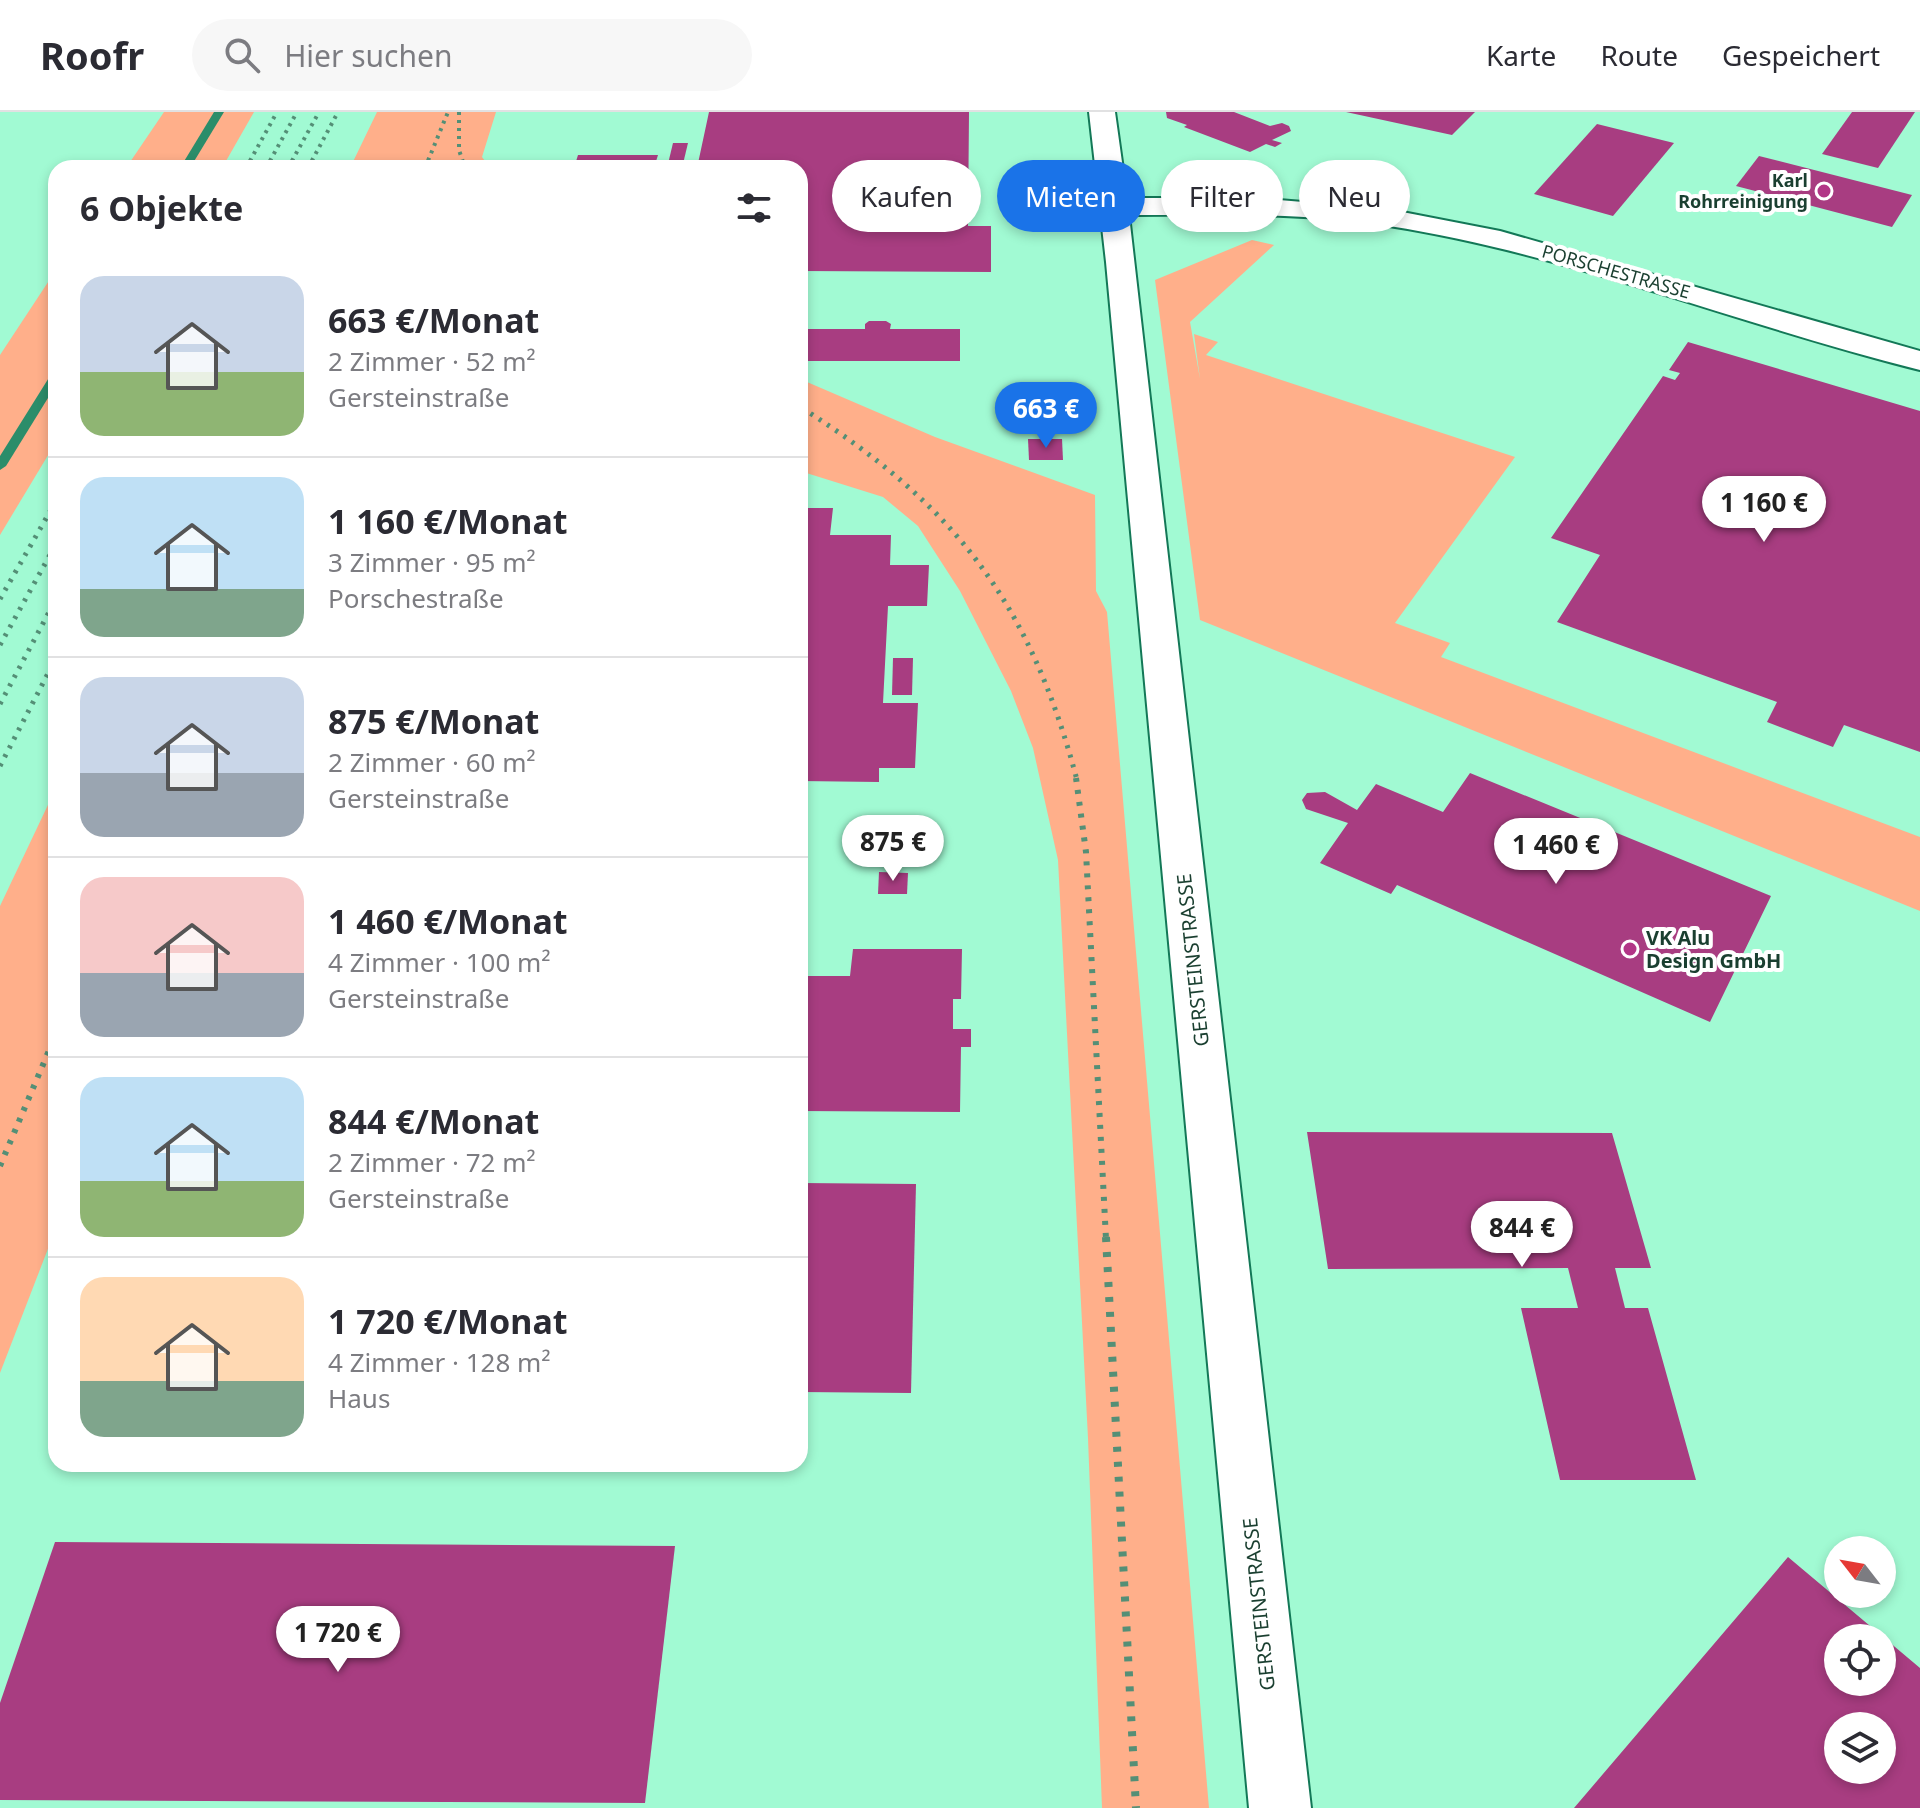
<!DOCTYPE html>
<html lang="de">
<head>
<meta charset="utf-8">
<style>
  :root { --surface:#fff; --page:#f7f7f7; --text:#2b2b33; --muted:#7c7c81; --line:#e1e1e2; --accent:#1a73e8 }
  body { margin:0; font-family:"Noto Sans",sans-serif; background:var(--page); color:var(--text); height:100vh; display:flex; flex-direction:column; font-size:30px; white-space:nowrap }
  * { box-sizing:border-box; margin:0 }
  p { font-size:26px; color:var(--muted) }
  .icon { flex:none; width:44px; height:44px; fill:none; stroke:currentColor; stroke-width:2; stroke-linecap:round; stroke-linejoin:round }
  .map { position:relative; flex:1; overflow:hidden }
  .side { position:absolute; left:48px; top:48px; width:760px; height:1312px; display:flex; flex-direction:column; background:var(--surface); border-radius:24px; box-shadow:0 4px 12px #0003 }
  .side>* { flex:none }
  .top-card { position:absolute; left:832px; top:48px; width:760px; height:72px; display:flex; gap:16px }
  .needle { width:52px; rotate:301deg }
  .controls { position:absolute; left:1824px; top:1424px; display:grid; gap:16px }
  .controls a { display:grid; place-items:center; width:72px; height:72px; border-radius:50%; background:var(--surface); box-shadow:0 4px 12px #0003; font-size:40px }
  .price { position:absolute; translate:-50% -68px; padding:0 18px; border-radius:28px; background:#fff; color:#222; font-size:26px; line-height:52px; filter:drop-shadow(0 2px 4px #0008) }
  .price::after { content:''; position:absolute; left:50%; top:48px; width:24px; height:18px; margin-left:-12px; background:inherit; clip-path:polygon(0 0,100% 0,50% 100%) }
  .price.on { background:var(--accent); color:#fff }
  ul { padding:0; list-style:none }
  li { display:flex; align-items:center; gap:24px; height:200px; padding:0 32px }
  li+li { border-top:2px solid var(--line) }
  li span { display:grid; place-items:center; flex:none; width:224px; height:160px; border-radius:24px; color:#555 }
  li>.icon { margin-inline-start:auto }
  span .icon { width:96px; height:96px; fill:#fffc; stroke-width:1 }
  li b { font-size:34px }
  h2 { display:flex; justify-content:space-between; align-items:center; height:96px; padding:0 32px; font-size:34px }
  .tag { padding:0 28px; border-radius:36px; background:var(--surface); box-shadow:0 4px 12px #0003; font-size:28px; line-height:72px }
  .tag.on { background:var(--accent); color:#fff }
  header { display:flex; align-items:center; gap:48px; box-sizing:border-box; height:112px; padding:0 40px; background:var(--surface); border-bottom:2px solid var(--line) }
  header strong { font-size:38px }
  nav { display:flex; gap:44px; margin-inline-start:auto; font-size:28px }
  .search { width:560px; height:72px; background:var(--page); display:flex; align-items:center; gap:20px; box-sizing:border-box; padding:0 28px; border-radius:44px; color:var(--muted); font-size:30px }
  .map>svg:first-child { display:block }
  .green { fill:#ffaf8a }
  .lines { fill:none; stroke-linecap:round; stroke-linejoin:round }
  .stream { fill:#2b8d6a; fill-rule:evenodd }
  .building { fill:#a83d81; fill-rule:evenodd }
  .street-casing { stroke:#137857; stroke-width:4 }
  .street { fill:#fff; fill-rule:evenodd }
  .rail-far3 { stroke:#548f76; stroke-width:4; stroke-dasharray:3 5; stroke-linecap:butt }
  .rail-far2 { stroke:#548f76; stroke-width:5; stroke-dasharray:3 7; stroke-linecap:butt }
  .rail-far1 { stroke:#548f76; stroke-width:6; stroke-dasharray:4 8; stroke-linecap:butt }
  .rail { stroke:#548f76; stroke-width:8; stroke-dasharray:5 10; stroke-linecap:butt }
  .poi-dot { fill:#b23687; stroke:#fff; stroke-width:3 }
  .labels { text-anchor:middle; stroke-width:8; stroke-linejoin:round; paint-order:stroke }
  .far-poi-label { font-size:18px; font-weight:bold; fill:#1a3f30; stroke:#fff; text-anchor:end }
  .far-street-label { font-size:18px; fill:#1a3f30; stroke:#fff }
  .poi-label { font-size:20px; font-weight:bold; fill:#1a3f30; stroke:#fff; text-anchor:start }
  .street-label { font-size:20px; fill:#1a3f30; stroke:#fff }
</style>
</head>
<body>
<header>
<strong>Roofr</strong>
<div class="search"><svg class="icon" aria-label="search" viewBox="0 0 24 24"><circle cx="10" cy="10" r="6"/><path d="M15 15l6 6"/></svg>Hier suchen</div>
<nav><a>Karte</a><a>Route</a><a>Gespeichert</a></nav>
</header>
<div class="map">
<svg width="1920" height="1696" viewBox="0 0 1920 1696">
  <rect width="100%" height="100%" fill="#a1fad3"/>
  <g class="green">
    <polygon points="164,0 254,0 222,56 126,56"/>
    <polygon points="377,0 496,0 482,45 490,56 350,56"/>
    <polygon points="1252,128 1274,133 1190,210 1200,267 1194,222 1218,230 1206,243 1515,345 1395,511 1450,531 1441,545 1920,725 1920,799 1200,508 1155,168"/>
    <polygon points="56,158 56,330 0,423 0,243"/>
    <polygon points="800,267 935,325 1095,383 1096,479 1107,500 1209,1696 1102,1696 1088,1326 1058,748 1033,636 1011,579 960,479 918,414 883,385 800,359"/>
    <polygon points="56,676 56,1116 0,1261 0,794"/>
  </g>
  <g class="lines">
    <g class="stream">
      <polygon points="214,0 224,0 190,56 180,56"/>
      <polygon points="56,261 56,273 6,354 0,358 0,344 50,264"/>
    </g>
  </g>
  <g class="building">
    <polygon points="709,0 969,0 968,114 991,114 991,160 800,159 800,56 697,56"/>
    <polygon points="1166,0 1234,0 1270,14 1282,11 1289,14 1291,19 1272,28 1282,31 1275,35 1266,32 1250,40 1184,15 1187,13 1167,6"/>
    <polygon points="1346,0 1475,0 1452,23"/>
    <polygon points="1852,0 1915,0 1878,56 1822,42"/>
    <polygon points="1597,12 1674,31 1613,104 1534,82"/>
    <polygon points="673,31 688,31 682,56 667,56"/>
    <polygon points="578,43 658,43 654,56 574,56"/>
    <polygon points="1759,44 1912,83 1892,115 1736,74"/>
    <polygon points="869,209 886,209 891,212 890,217 960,217 960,249 800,249 800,217 865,217 865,212"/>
    <polygon points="1688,230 1920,299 1920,640 1844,613 1833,635 1767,610 1777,590 1557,510 1600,443 1551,426 1663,264 1675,268 1680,261 1669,258"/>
    <polygon points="1028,327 1062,327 1063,348 1029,348"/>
    <polygon points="800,396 833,396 830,423 891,423 890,453 929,453 927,494 888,494 883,591 918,591 915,656 879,656 879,670 800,669"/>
    <polygon points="893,546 913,546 912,583 892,583"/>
    <polygon points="1470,661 1771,784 1710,910 1397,773 1391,782 1320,751 1348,711 1306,697 1302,688 1307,681 1325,680 1357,698 1376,672 1443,700"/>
    <polygon points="879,760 908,761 907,782 878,782"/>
    <polygon points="853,837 962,837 961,887 953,887 953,917 971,917 971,935 961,935 960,1000 800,999 800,864 850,864"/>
    <polygon points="1307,1020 1612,1021 1651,1156 1615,1156 1625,1196 1648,1196 1696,1368 1560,1368 1521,1196 1578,1196 1568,1156 1328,1157"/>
    <polygon points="800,1071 916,1072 911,1281 800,1280"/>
    <polygon points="55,1430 675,1434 645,1691 0,1688 0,1591"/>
    <path d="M1788,1445L1920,1556V1696H1574ZM1838,1526H1882V1570H1838ZM1838,1614H1882V1658H1838Z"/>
  </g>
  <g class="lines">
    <defs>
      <path id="street" d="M1089,0H1115L1127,86H1255L1387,97L1500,119L1920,239V258C1743,214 1569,142 1389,114C1303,100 1215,103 1129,103L1311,1696H1249L1106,150Z"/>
    </defs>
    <use href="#street" class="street-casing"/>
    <use href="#street" class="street"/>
    <g class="rail-far3">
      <polyline points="459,0 459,38 465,56"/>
      <polyline points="246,56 277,0"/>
      <polyline points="266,56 297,0"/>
      <polyline points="288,56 319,0"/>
      <polyline points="308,56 338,0"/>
      <polyline points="425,56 448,0"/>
      <polyline points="800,295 805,298"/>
    </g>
    <g class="rail-far2">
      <path d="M802,296C956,394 1030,491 1077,668"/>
      <polyline points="0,487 56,389"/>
      <polyline points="0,533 56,432"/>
      <polyline points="0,592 56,487"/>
      <polyline points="0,654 56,546"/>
    </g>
    <g class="rail-far1">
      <polyline points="1076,666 1086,740 1106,1127"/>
      <polyline points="0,1054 56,922"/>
    </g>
    <polyline class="rail" points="1106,1125 1136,1696"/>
  </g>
  <g class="poi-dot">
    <circle cx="1824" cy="79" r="8"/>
    <circle cx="1630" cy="837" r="8"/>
  </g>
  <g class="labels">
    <g class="far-poi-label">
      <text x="1808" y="75">Karl<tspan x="1808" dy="21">Rohrreinigung</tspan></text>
    </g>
    <g class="far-street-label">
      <text transform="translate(1616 160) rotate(16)" y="6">PORSCHESTRASSE</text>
    </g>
    <g class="poi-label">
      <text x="1646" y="833">VK Alu<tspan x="1646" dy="23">Design GmbH</tspan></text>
    </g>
    <g class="street-label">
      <text transform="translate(1193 848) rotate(-96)" y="7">GERSTEINSTRASSE</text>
      <text transform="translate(1259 1492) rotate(-96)" y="7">GERSTEINSTRASSE</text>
    </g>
  </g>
</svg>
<div class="controls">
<a><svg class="needle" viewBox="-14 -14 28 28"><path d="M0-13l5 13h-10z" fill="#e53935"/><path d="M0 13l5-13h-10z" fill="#7c7c81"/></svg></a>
<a><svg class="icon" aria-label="locate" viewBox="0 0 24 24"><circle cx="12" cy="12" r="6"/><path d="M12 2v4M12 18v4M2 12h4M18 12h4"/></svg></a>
<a><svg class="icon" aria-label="layers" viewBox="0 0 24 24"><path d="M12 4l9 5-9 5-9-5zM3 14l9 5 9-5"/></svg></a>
</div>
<b class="price on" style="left:1046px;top:338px">663 €</b>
<b class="price" style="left:1764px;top:432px">1 160 €</b>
<b class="price" style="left:893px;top:771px">875 €</b>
<b class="price" style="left:1556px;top:774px">1 460 €</b>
<b class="price" style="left:1522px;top:1157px">844 €</b>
<b class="price" style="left:338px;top:1562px">1 720 €</b>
<div class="top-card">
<a class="tag">Kaufen</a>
<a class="tag on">Mieten</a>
<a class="tag">Filter</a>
<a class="tag">Neu</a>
</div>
<section class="side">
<h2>6 Objekte<svg class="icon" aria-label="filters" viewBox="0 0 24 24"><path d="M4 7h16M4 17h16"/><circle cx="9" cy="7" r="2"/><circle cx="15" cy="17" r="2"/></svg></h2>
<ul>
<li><span style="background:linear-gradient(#c9d6e8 60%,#8fb573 0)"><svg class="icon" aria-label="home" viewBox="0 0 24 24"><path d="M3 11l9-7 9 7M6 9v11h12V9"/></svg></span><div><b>663 €/Monat</b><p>2 Zimmer · 52 m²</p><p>Gersteinstraße</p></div></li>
<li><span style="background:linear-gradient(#bfe0f5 70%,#7fa58c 0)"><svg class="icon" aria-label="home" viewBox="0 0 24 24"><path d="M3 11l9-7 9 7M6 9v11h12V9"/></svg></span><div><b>1 160 €/Monat</b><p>3 Zimmer · 95 m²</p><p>Porschestraße</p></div></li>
<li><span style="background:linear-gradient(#c9d6e8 60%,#9aa5b1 0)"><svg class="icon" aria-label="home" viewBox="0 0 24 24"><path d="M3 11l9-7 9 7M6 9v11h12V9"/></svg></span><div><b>875 €/Monat</b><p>2 Zimmer · 60 m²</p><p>Gersteinstraße</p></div></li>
<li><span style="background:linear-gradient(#f6c9c9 60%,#9aa5b1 0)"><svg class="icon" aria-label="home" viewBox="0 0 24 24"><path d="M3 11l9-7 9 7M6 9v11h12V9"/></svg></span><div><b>1 460 €/Monat</b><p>4 Zimmer · 100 m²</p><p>Gersteinstraße</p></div></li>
<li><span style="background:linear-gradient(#bfe0f5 65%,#8fb573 0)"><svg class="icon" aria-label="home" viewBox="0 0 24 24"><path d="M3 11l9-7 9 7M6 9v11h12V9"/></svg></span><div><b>844 €/Monat</b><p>2 Zimmer · 72 m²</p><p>Gersteinstraße</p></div></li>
<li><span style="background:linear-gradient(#ffd9b3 65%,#7fa58c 0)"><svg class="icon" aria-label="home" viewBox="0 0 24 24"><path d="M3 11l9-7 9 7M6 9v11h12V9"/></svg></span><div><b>1 720 €/Monat</b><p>4 Zimmer · 128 m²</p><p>Haus</p></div></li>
</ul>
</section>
</div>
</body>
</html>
